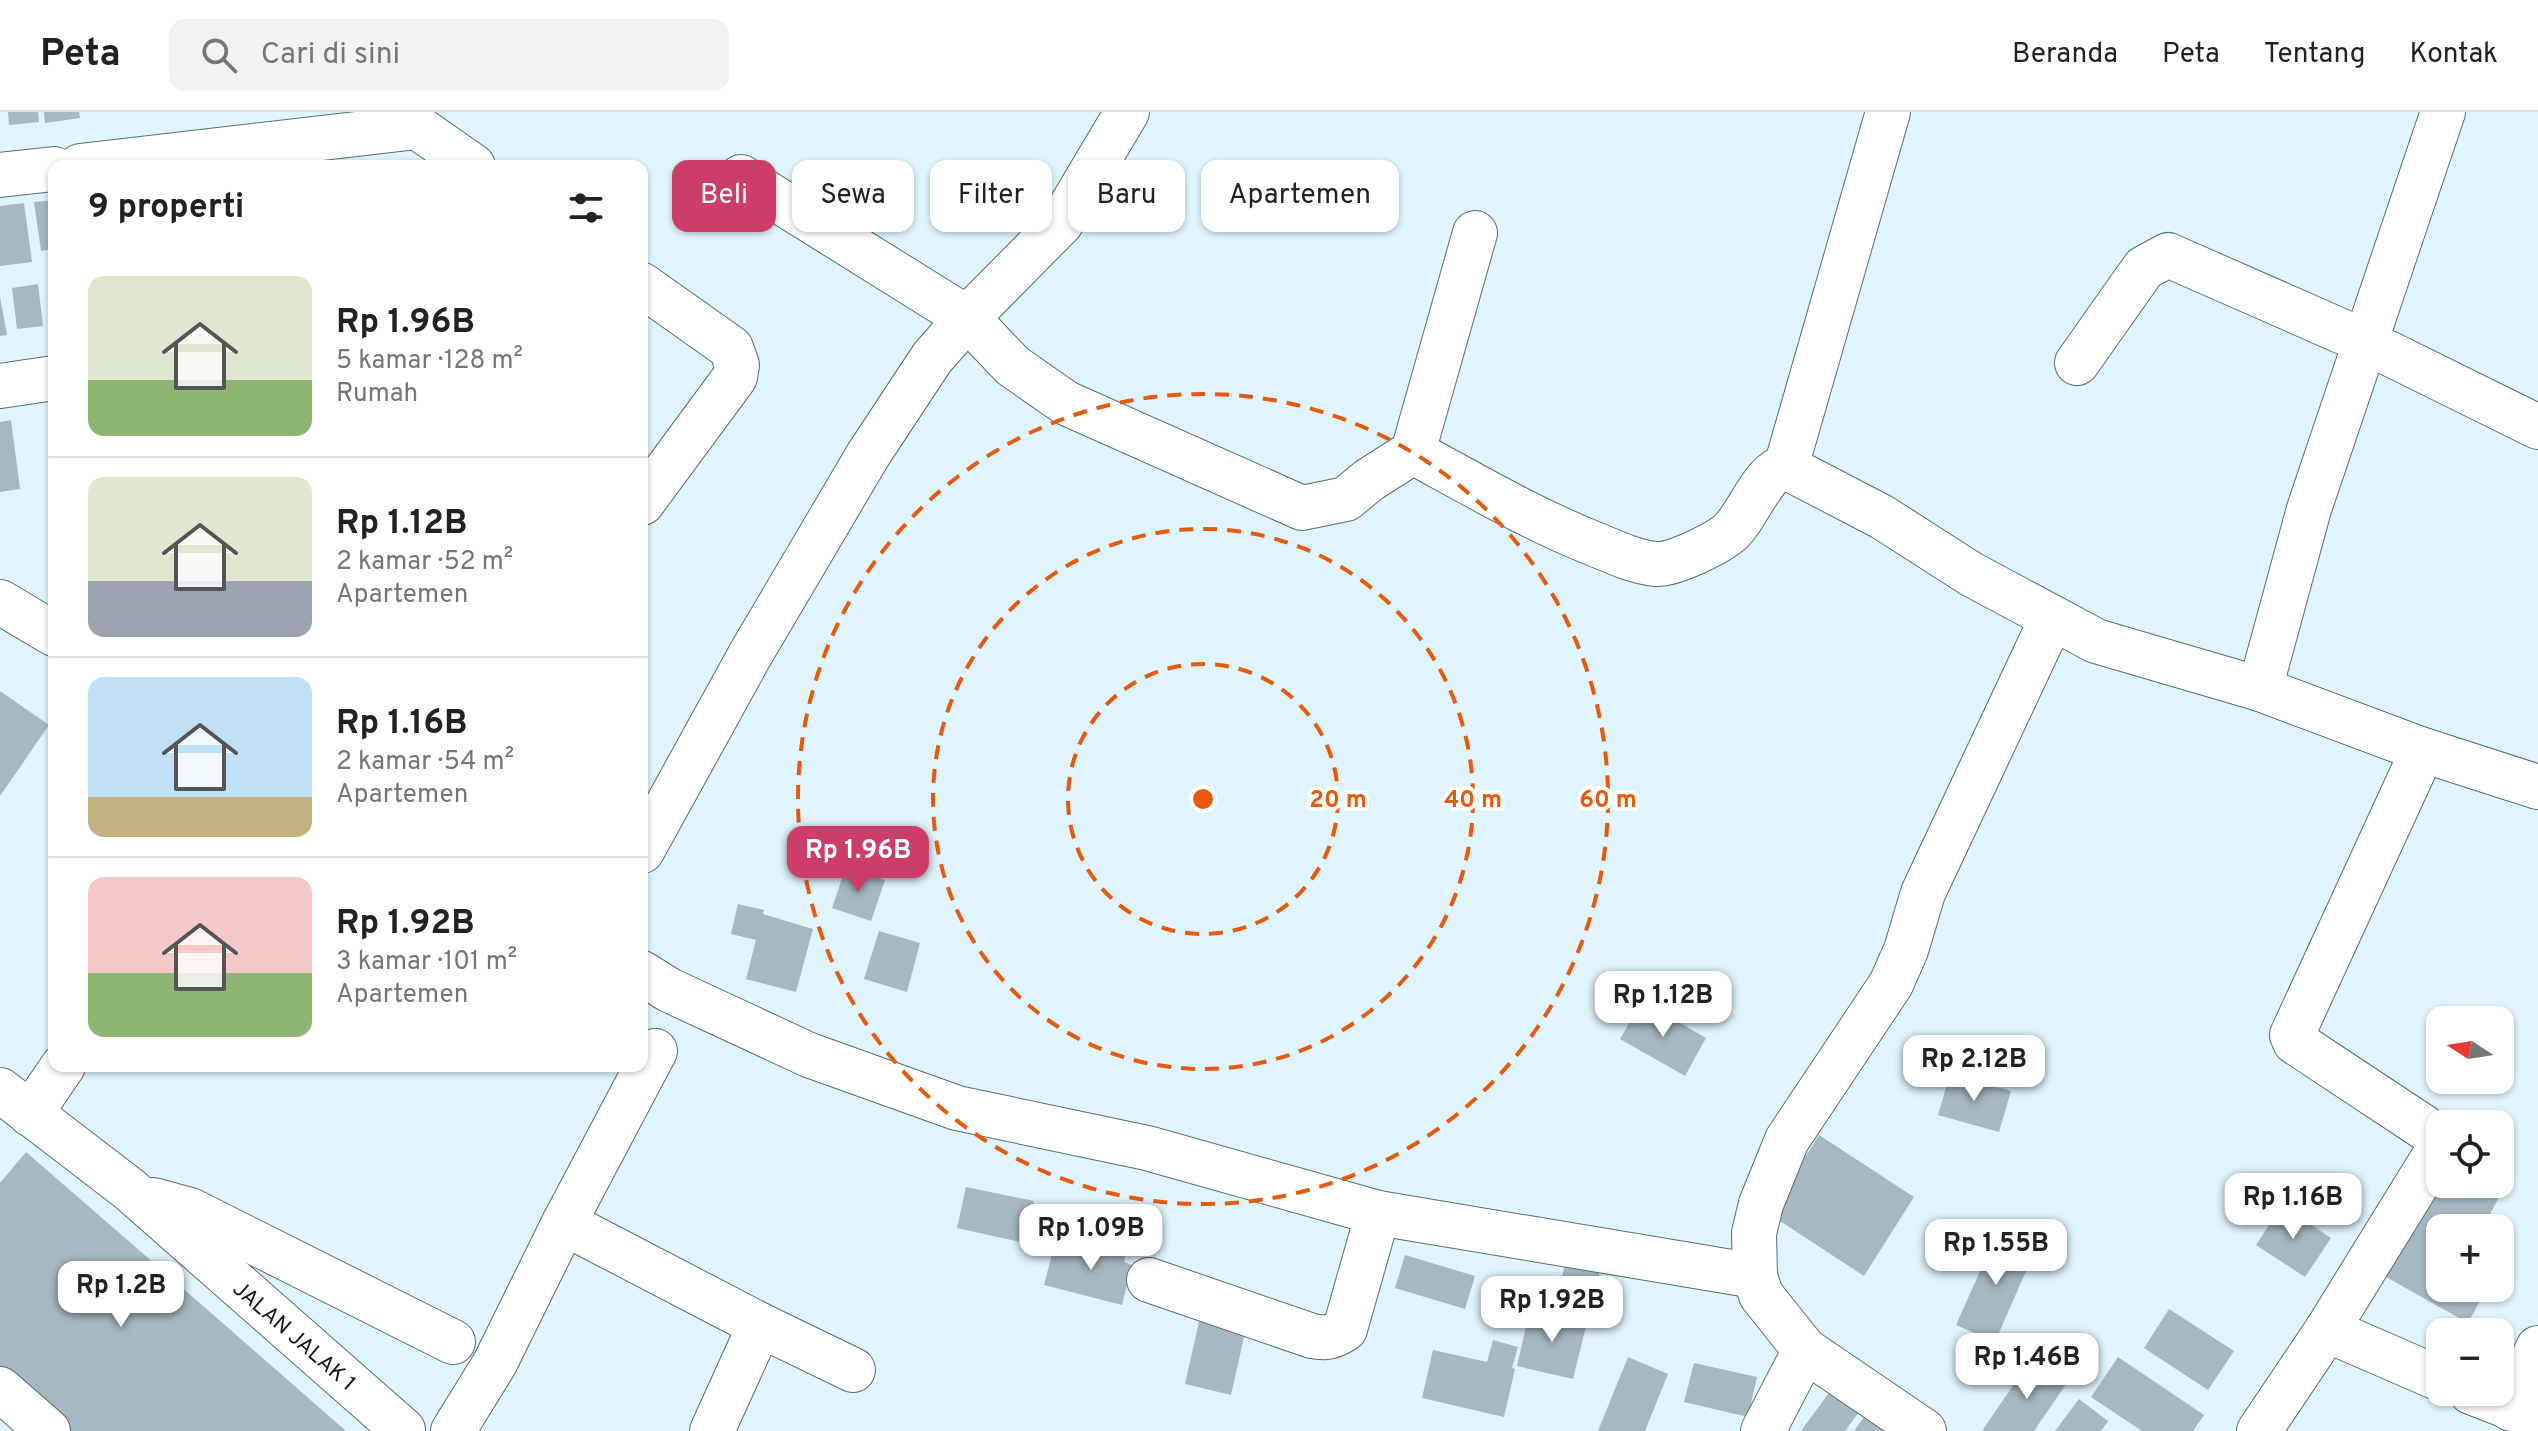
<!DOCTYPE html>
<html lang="id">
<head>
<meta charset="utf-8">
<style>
  :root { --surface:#fff; --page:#f2f2f2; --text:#222; --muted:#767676; --line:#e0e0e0; --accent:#cc3e69 }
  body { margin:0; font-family:Overpass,sans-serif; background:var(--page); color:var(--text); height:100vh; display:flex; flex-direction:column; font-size:30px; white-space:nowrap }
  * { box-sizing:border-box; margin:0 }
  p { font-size:26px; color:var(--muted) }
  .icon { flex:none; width:44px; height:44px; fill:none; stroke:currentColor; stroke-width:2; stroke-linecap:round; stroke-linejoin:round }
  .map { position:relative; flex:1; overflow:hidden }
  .sheet { position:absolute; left:48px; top:48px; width:600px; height:912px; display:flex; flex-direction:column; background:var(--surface); border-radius:16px; box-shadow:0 2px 6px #0004 }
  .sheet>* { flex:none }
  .banner { position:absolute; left:672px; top:48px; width:760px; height:72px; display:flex; gap:16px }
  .needle { width:52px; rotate:282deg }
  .controls { position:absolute; left:2426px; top:894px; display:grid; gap:16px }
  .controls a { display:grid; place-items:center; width:88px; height:88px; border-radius:16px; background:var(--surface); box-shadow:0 2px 6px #0004; font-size:40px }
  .price { position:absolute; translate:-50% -68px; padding:0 18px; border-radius:16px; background:#fff; color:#222; font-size:26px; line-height:52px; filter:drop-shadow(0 2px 4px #0008) }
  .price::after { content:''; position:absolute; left:50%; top:48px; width:24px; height:18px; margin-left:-12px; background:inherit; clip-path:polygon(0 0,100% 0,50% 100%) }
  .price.on { background:var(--accent); color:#fff }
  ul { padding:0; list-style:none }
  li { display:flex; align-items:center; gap:24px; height:200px; padding:0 40px }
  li+li { border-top:2px solid var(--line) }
  li span { display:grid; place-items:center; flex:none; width:224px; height:160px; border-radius:16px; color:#555 }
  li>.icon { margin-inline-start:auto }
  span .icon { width:96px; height:96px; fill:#fffc; stroke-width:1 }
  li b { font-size:34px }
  h2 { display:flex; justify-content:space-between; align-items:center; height:96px; padding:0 40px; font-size:34px }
  .chip { padding:0 28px; border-radius:16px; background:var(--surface); box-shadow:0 2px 6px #0004; font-size:28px; line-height:72px }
  .chip.on { background:var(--accent); color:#fff }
  header { display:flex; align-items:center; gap:48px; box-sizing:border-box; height:112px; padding:0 40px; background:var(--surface); border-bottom:2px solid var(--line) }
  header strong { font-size:38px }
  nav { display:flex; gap:44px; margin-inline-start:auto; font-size:28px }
  .search { width:560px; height:72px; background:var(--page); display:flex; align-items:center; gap:20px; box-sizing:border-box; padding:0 28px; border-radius:16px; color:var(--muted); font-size:30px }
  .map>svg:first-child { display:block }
  .building { fill:#a6b9c2 }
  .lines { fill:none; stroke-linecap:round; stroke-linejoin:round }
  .minor-casing { stroke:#5a6c74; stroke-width:46 }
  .minor { stroke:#fff; stroke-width:44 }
  .ring { fill:none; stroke:#e8590c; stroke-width:4; stroke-dasharray:14 10 }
  .labels { text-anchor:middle; stroke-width:8; stroke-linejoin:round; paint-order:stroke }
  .street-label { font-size:22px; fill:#10171a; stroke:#fff }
  .centre { fill:#e8590c; stroke:#fff; stroke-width:4 }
  .ring-label { font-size:24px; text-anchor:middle; font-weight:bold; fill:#e8590c; stroke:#fff; stroke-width:8; stroke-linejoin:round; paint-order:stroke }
</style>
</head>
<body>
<header>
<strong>Peta</strong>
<div class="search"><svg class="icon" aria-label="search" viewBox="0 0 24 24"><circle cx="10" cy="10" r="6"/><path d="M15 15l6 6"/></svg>Cari di sini</div>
<nav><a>Beranda</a><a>Peta</a><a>Tentang</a><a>Kontak</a></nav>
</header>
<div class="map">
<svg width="2538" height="1319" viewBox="0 0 2538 1319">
  <rect width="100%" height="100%" fill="#e0f4fd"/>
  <g class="building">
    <polygon points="8,0 38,0 39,10 9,13"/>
    <polygon points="44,0 79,0 80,6 45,11"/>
    <polygon points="54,88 54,137 41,139 34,90"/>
    <polygon points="24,91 32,150 0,154 0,94"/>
    <polygon points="38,172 43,214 17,217 12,176"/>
    <polygon points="0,184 7,223 0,224"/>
    <polygon points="11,308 20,377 0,380 0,310"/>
    <polygon points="0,579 49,613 0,684"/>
    <polygon points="846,755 885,768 871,809 832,796"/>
    <polygon points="738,792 764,798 763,802 813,817 796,880 746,867 756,828 731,822"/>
    <polygon points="879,819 920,831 907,880 864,867"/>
    <polygon points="1642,889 1706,926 1685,964 1620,927"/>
    <polygon points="1950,962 2011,979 1999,1020 1938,1003"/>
    <polygon points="1819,1023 1914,1085 1864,1164 1769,1102"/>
    <polygon points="26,1040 147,1145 346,1319 71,1319 0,1257 0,1071"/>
    <polygon points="2440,1060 2440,1072 2479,1072 2500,1083 2483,1116 2440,1116 2440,1176 2487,1176 2468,1211 2386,1165"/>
    <polygon points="966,1075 1034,1089 1025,1131 957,1116"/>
    <polygon points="2282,1093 2331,1126 2305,1165 2256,1133"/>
    <polygon points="1998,1119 2036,1136 1995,1230 1956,1213"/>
    <polygon points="1104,1127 1128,1132 1124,1150 1132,1153 1122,1193 1044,1173 1055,1131 1101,1144"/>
    <polygon points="1405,1143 1475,1164 1465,1197 1395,1176"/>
    <polygon points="1565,1151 1600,1158 1591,1208 1555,1200"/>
    <polygon points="1530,1197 1587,1210 1573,1267 1517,1254"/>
    <polygon points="2169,1197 2234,1239 2208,1278 2144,1236"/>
    <polygon points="1200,1205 1246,1216 1231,1283 1185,1272"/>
    <polygon points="1493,1228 1518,1235 1512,1256 1515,1257 1504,1305 1422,1286 1433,1238 1487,1250"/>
    <polygon points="1628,1245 1668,1262 1645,1319 1598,1319"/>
    <polygon points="2118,1245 2204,1303 2193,1319 2142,1319 2091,1285"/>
    <polygon points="2031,1247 2067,1271 2034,1319 1982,1319"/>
    <polygon points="1694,1251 1757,1265 1748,1305 1684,1290"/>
    <polygon points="1831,1278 1859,1300 1845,1319 1801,1319"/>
    <polygon points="2079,1287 2108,1309 2101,1319 2055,1319"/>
    <polygon points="1864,1305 1884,1319 1854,1319"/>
  </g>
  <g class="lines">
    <defs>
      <g id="minor">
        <polyline points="80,54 417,15 473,54"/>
        <polyline points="0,63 54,57"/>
        <path d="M741,65L967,206L1013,254L1066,291L1302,396L1346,387L1369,368L1413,340C1472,372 1530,406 1592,431C1612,439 1634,450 1656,452C1673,453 1714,433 1728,422C1748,406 1762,358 1786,355L1882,405L1971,462L2096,529L2260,577L2423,638L2538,675"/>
        <polyline points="642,173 731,236 737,253 735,265 642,391"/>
        <polyline points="2077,251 2144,156 2168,143 2366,230 2538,315"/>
        <polyline points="0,274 54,266"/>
        <polyline points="1413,340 1475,121"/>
        <polyline points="1786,355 1888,0"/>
        <polyline points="0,490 54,522"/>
        <polyline points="2260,577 2309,397 2443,0"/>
        <polyline points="642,739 750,543 868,343 932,246 967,206 1061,111 1127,0"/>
        <polyline points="642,861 669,878 809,943 957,996 1147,1036 1378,1101 1755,1164"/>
        <polyline points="0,978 129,1077 403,1318"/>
        <polyline points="30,1002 63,954"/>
        <polyline points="153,1088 190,1098 453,1230"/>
        <polyline points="564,1111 760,1213 853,1258"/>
        <path d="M1149,1168L1312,1224C1326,1227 1333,1225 1345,1217L1378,1101"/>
        <polyline points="2327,1218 2440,1267"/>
        <polyline points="0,1277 48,1319"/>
        <polyline points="2471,1280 2538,1306"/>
        <polyline points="2511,1297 2538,1236"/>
        <polyline points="453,1319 495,1251 564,1111 655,939"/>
        <polyline points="712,1319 760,1213"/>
        <polyline points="1763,1319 1805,1238"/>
        <polyline points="1924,1319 1805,1238 1761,1183 1755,1164 1754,1121 1761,1092 1787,1028 1891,872 1906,838 1923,781 2052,506"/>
        <polyline points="2259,1319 2327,1218 2435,1043 2438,1033 2434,1022 2295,930 2292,923 2423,638"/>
      </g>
    </defs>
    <use href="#minor" class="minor-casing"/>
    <use href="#minor" class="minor"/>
  </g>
  <g class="ring">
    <circle cx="1203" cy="687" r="135"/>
    <circle cx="1203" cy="687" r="270"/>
    <circle cx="1203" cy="687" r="405"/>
  </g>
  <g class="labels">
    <g class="street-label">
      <text transform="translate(295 1223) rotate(41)" y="8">JALAN JALAK 1</text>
    </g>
  </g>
  <circle cx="1203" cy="687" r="12" class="centre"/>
  <g class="ring-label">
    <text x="1338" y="695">20 m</text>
    <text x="1473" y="695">40 m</text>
    <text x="1608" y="695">60 m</text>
  </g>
</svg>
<div class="controls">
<a><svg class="needle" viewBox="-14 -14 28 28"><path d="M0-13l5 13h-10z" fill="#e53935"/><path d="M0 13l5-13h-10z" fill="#767676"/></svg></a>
<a><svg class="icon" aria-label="locate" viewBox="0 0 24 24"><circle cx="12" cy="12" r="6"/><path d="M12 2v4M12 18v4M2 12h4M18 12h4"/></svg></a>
<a>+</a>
<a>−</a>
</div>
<b class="price on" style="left:858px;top:782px">Rp 1.96B</b>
<b class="price" style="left:1663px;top:927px">Rp 1.12B</b>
<b class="price" style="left:1974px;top:991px">Rp 2.12B</b>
<b class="price" style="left:2293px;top:1129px">Rp 1.16B</b>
<b class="price" style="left:1091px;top:1160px">Rp 1.09B</b>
<b class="price" style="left:1996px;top:1175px">Rp 1.55B</b>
<b class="price" style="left:121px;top:1217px">Rp 1.2B</b>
<b class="price" style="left:1552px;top:1232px">Rp 1.92B</b>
<b class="price" style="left:2027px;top:1289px">Rp 1.46B</b>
<div class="banner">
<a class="chip on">Beli</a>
<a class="chip">Sewa</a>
<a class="chip">Filter</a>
<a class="chip">Baru</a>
<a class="chip">Apartemen</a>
</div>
<section class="sheet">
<h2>9 properti<svg class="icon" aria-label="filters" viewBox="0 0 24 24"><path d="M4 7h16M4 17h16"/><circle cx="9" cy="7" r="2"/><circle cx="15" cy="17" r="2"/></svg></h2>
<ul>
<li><span style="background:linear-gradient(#dfe7d0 65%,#8fb573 0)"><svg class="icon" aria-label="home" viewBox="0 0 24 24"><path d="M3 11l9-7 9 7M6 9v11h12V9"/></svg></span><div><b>Rp 1.96B</b><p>5 kamar · 128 m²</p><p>Rumah</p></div></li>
<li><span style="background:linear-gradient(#dfe7d0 65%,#9aa5b1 0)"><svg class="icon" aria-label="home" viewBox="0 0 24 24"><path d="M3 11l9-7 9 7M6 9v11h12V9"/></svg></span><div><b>Rp 1.12B</b><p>2 kamar · 52 m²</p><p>Apartemen</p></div></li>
<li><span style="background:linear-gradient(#bfe0f5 75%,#c2b280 0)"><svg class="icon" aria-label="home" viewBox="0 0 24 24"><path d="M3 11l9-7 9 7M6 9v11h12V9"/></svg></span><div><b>Rp 1.16B</b><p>2 kamar · 54 m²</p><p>Apartemen</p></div></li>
<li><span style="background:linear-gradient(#f6c9c9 60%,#8fb573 0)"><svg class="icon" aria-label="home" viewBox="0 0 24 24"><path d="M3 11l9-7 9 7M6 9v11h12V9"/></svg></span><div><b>Rp 1.92B</b><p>3 kamar · 101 m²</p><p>Apartemen</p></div></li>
</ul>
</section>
</div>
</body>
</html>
